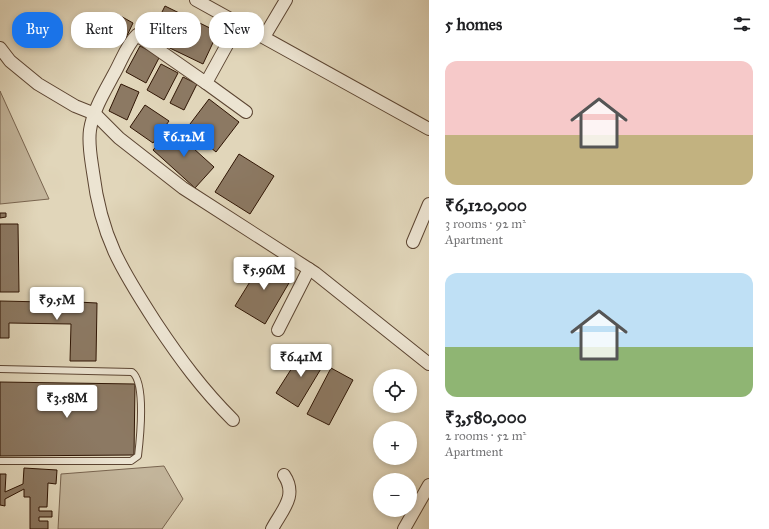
<!DOCTYPE html>
<html lang="en">
<head>
<meta charset="utf-8">
<style>
  :root { --surface:#fff; --page:#f6f6f6; --text:#202124; --muted:#757577; --accent:#1a73e8 }
  body { margin:0; font-family:"IM FELL Great Primer",serif; background:var(--page); color:var(--text); height:100vh; display:flex; flex-direction:column; font-size:15px; white-space:nowrap }
  * { box-sizing:border-box; margin:0 }
  p { font-size:13px; color:var(--muted) }
  .icon { flex:none; width:22px; height:22px; fill:none; stroke:currentColor; stroke-width:2; stroke-linecap:round; stroke-linejoin:round }
  .map { position:relative; flex:1; overflow:hidden }
  .details { display:flex; flex-direction:column; background:var(--surface); width:340px }
  .details>* { flex:none }
  .banner { position:absolute; left:12px; top:12px; width:357px; height:36px; display:flex; gap:8px }
  .controls { position:absolute; left:373px; top:369px; display:grid; gap:8px }
  .controls a { display:grid; place-items:center; width:44px; height:44px; border-radius:50%; background:var(--surface); box-shadow:0 2px 6px #0003; font-size:20px }
  .price { position:absolute; translate:-50% -34px; padding:0 9px; border-radius:4px; background:#fff; color:#222; font-size:13px; line-height:26px; filter:drop-shadow(0 1px 2px #0008) }
  .price::after { content:''; position:absolute; left:50%; top:24px; width:12px; height:9px; margin-left:-6px; background:inherit; clip-path:polygon(0 0,100% 0,50% 100%) }
  .price.active { background:var(--accent); color:#fff }
  ul { padding:0; list-style:none }
  li { display:grid; align-content:center; gap:8px; height:212px; padding:0 16px }
  li span { display:grid; place-items:center; height:124px; border-radius:12px; color:#555 }
  li>.icon { margin-inline-start:auto }
  span .icon { width:72px; height:72px; fill:#fffc; stroke-width:1 }
  li b { font-size:17px }
  h2 { display:flex; justify-content:space-between; align-items:center; height:48px; padding:0 16px; font-size:17px }
  .chip { padding:0 14px; border-radius:16px; background:var(--surface); box-shadow:0 2px 6px #0003; font-size:14px; line-height:36px }
  .chip.active { background:var(--accent); color:#fff }
  main { display:flex; flex:1; min-height:0 }
  .map>svg:first-child { display:block }
  .green { fill:#c3b59b; stroke:#796550 }
  .building { fill:#8c7963; stroke:#2f1504 }
  .lines { fill:none; stroke-linecap:round; stroke-linejoin:round }
  .lane-casing { stroke:#5c4532; stroke-width:8 }
  .street-casing { stroke:#5c4532; stroke-width:14 }
  .lane { stroke:#ece4d2; stroke-width:6 }
  .street { stroke:#ece4d2; stroke-width:12 }
</style>
</head>
<body>
<main>
<div class="map">
<svg width="429" height="529" viewBox="0 0 429 529">
  <rect width="100%" height="100%" fill="#e1d6ba"/>
  <filter id="stains"><feTurbulence type="fractalNoise" baseFrequency=".005" numOctaves="4"/><feColorMatrix values="0 0 0 0 .2 0 0 0 0 .09 0 0 0 0 .02 0 0 0 .5 -.17"/></filter>
  <radialGradient id="worn" r=".72"><stop offset=".6" stop-color="#630" stop-opacity="0"/><stop offset="1" stop-color="#630" stop-opacity=".3"/></radialGradient>
  <g class="green">
    <polygon points="0,91 49,199 0,204"/>
    <polygon points="164,466 183,499 162,529 58,529 61,474"/>
  </g>
  <g class="building">
    <polygon points="165,6 218,32 203,64 149,38"/>
    <polygon points="117,14 133,23 124,42 107,34"/>
    <polygon points="140,46 160,56 146,83 126,72"/>
    <polygon points="161,64 178,73 164,100 147,90"/>
    <polygon points="183,77 197,84 184,110 170,103"/>
    <polygon points="121,84 139,92 127,120 109,111"/>
    <polygon points="209,99 239,122 216,152 193,133 196,129 190,124"/>
    <polygon points="145,105 169,121 153,143 130,127"/>
    <polygon points="172,129 214,167 195,188 153,150"/>
    <polygon points="239,154 274,176 250,214 215,192"/>
    <polygon points="0,213 6,213 6,217 0,218"/>
    <polygon points="0,224 18,224 19,292 0,292"/>
    <polygon points="264,259 293,276 265,324 235,306"/>
    <polygon points="71,288 78,288 77,302 97,303 96,361 70,361 71,324 9,323 9,338 0,338 0,301 45,302 46,291 50,291 50,302 71,303"/>
    <polygon points="304,349 325,362 298,407 276,393"/>
    <polygon points="331,368 353,380 329,425 307,414"/>
    <polygon points="0,382 135,384 134,455 0,456"/>
    <polygon points="24,468 57,470 56,484 48,483 47,507 39,507 39,511 52,511 52,517 39,517 39,521 48,521 48,529 30,529 30,497 24,497 24,489 5,499 5,506 0,505 0,474 6,474 5,492 23,484"/>
  </g>
  <g class="lines">
    <defs>
      <path id="lane" d="M0,369L132,372C146,382 140,439 138,456L131,461H0"/>
      <g id="street">
        <polyline points="196,0 429,129"/>
        <polyline points="239,23 206,83 246,112"/>
        <polyline points="264,37 286,0"/>
        <polyline points="0,48 10,61 38,84 75,106 95,114 119,138 183,188 315,273 429,364"/>
        <path d="M206,83L137,35C127,44 121,62 114,74C105,91 93,110 90,130C88,144 91,158 93,172C101,237 121,269 156,323C180,359 202,389 233,420"/>
        <polyline points="413,242 429,204"/>
        <polyline points="278,330 309,269"/>
        <path d="M272,529C282,510 298,496 284,475"/>
        <polyline points="404,529 429,485"/>
      </g>
    </defs>
    <use href="#lane" class="lane-casing"/>
    <use href="#street" class="street-casing"/>
    <use href="#lane" class="lane"/>
    <use href="#street" class="street"/>
  </g>
  <rect width="100%" height="100%" filter="url(#stains)"/>
  <rect width="100%" height="100%" fill="url(#worn)"/>
</svg>
<div class="controls">
<a><svg class="icon" aria-label="locate" viewBox="0 0 24 24"><circle cx="12" cy="12" r="6"/><path d="M12 2v4M12 18v4M2 12h4M18 12h4"/></svg></a>
<a>+</a>
<a>−</a>
</div>
<b class="price active" style="left:184px;top:158px">₹6.12M</b>
<b class="price" style="left:264px;top:291px">₹5.96M</b>
<b class="price" style="left:57px;top:321px">₹9.5M</b>
<b class="price" style="left:301px;top:378px">₹6.41M</b>
<b class="price" style="left:67px;top:419px">₹3.58M</b>
<div class="banner">
<a class="chip active">Buy</a>
<a class="chip">Rent</a>
<a class="chip">Filters</a>
<a class="chip">New</a>
</div>
</div>
<section class="details">
<h2>5 homes<svg class="icon" aria-label="filters" viewBox="0 0 24 24"><path d="M4 7h16M4 17h16"/><circle cx="9" cy="7" r="2"/><circle cx="15" cy="17" r="2"/></svg></h2>
<ul>
<li><span style="background:linear-gradient(#f6c9c9 60%,#c2b280 0)"><svg class="icon" aria-label="home" viewBox="0 0 24 24"><path d="M3 11l9-7 9 7M6 9v11h12V9"/></svg></span><div><b>₹6,120,000</b><p>3 rooms · 92 m²</p><p>Apartment</p></div></li>
<li><span style="background:linear-gradient(#bfe0f5 60%,#8fb573 0)"><svg class="icon" aria-label="home" viewBox="0 0 24 24"><path d="M3 11l9-7 9 7M6 9v11h12V9"/></svg></span><div><b>₹3,580,000</b><p>2 rooms · 52 m²</p><p>Apartment</p></div></li>
</ul>
</section>
</main>
</body>
</html>
